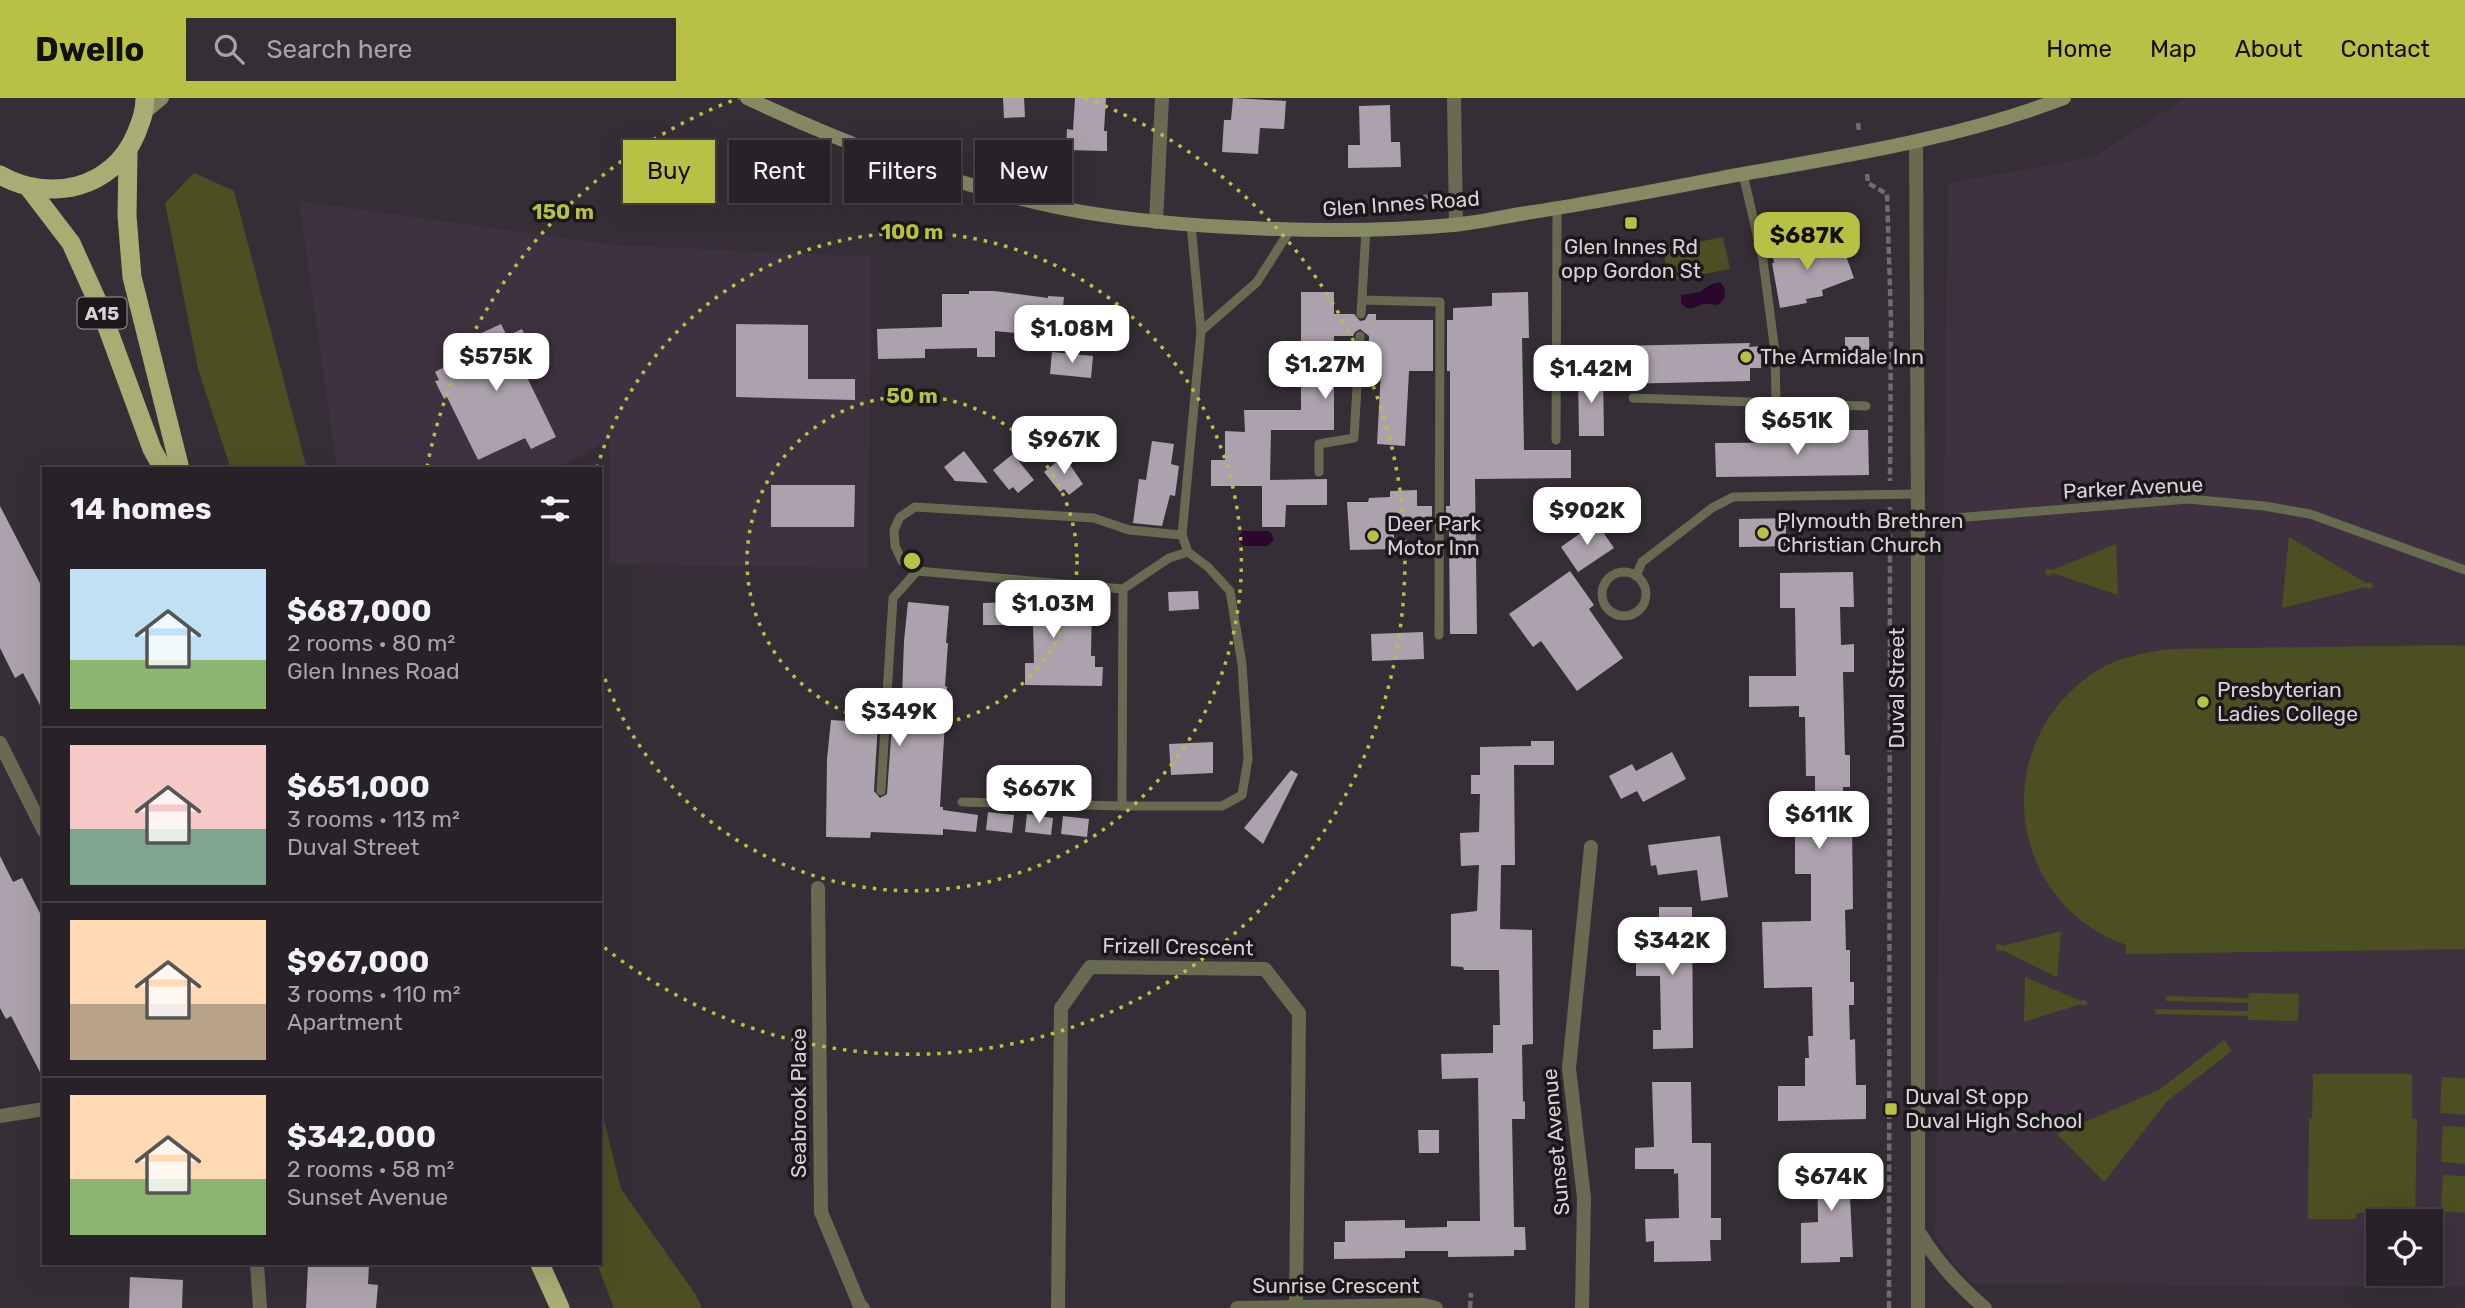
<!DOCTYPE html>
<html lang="en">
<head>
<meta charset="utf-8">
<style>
  :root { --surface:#282228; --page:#342f34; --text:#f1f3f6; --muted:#a5a4a8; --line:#443f45; --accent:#b9c046 }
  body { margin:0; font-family:Rubik,sans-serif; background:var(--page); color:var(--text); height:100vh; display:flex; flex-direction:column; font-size:26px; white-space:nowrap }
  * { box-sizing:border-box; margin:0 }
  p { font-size:23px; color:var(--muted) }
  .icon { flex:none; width:38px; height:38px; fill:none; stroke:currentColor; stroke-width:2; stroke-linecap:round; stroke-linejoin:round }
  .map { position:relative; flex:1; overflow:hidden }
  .details { position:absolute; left:42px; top:369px; width:560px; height:798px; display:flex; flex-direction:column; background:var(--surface); border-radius:0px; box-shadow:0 7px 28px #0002,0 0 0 2px var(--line) }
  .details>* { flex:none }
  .hud { position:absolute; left:623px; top:42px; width:665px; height:63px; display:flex; gap:14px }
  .fabs { position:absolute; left:2366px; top:1111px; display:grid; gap:14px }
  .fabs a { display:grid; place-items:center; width:77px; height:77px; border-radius:0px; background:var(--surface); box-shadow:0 7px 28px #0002,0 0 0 2px var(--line); font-size:35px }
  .price { position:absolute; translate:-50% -60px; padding:0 16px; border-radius:14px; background:#fff; color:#222; font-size:23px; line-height:46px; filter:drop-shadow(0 2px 4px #0008) }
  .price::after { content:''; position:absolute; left:50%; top:42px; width:21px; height:16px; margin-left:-10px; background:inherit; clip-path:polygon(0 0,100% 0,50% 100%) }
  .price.current { background:var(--accent); color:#111 }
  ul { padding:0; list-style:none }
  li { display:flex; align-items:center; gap:21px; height:175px; padding:0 28px }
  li+li { border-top:2px solid var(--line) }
  li span { display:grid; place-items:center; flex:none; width:196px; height:140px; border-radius:0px; color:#555 }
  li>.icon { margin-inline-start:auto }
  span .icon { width:84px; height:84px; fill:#fffc; stroke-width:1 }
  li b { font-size:30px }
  h2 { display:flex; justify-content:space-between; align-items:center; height:84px; padding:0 28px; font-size:30px }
  .pill { padding:0 24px; border-radius:0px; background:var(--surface); box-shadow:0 7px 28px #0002,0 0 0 2px var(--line); font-size:24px; line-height:63px }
  .pill.current { background:var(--accent); color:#111 }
  header { display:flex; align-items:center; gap:42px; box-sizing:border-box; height:98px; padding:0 35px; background:var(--accent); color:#111 }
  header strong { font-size:33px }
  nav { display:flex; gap:38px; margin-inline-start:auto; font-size:24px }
  .search { width:490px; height:63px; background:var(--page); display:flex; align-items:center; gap:18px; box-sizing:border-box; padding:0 24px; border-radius:0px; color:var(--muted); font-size:26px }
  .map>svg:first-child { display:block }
  .built { fill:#3f3240; fill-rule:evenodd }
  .green { fill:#4c4f21 }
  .water { fill:#2b062d }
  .building { fill:#aca2ad }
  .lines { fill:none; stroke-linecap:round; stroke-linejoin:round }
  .path { stroke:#716a71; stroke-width:4.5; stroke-dasharray:7 3.5; stroke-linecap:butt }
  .service { stroke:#686a52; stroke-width:9 }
  .minor { stroke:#686a52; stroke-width:14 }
  .tertiary { stroke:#686a52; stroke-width:14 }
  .secondary { stroke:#868a63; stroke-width:14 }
  .trunk { stroke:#a8ad74; stroke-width:19 }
  .ring { fill:none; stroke:#b9c046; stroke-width:3.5; stroke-dasharray:3.5 7 }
  .poi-dot { fill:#b9c046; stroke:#1b181b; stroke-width:2.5 }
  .labels { text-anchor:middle; stroke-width:7; stroke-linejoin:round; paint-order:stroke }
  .shield { fill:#1b181b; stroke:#9f9a9f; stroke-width:2 }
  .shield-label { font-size:19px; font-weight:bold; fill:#d7d2d7 }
  .street-label { font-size:21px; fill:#d7d2d7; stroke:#1b181b }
  .poi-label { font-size:21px; fill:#d7d2d7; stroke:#1b181b; text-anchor:start }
  .centre { fill:#b9c046; stroke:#1b181b; stroke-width:3.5 }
  .ring-label { font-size:21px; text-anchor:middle; font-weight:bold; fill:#b9c046; stroke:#1b181b; stroke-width:7; stroke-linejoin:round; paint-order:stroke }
</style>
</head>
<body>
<header>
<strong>Dwello</strong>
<div class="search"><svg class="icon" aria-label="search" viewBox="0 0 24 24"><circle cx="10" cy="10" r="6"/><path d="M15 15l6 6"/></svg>Search here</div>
<nav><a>Home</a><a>Map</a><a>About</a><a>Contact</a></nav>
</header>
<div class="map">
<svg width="2465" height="1210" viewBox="0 0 2465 1210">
  <rect width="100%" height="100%" fill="#362e36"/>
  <g class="built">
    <path d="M2186,0H2465V1189L1973,1186L1950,1160L1935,1137L1948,85L2094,59ZM2378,1124H2431V1176H2378Z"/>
    <polygon points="299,103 614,147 871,159 868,470 609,466 610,341 557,371 337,371"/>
  </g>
  <g class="green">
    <polygon points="194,75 234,93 307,371 231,371 198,271 165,105"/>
    <polygon points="1723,139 1730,171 1669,183 1663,151"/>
    <polygon points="2289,439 2366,485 2372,484 2373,489 2370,491 2366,489 2282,510"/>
    <polygon points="2116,446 2118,497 2052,475 2049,478 2045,476 2046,471 2052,472"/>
    <path d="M2451,547L2465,548V851L2126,856V847C2008,805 1988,651 2089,578C2114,560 2143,554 2174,551Z"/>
    <polygon points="2061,833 2057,879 2002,852 1998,853 1995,850 1997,845 2003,848"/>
    <polygon points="2025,879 2081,903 2085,901 2087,906 2084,908 2081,906 2024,924"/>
    <polygon points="2249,895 2299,896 2298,923 2248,922 2248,918 2155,916 2155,911 2248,913 2248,905 2166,903 2166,898 2248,900"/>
    <polygon points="2224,942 2232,953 2167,1003 2104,1084 2057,1036 2159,992"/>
    <polygon points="2313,976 2412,976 2412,1020 2417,1021 2415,1122 2367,1121 2366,1115 2356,1115 2356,1121 2308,1121 2309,1020 2312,1020"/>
    <polygon points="2442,979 2465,980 2465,1017 2440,1015"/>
    <polygon points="600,1006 621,1091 696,1197 702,1210 614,1210 597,1166 600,1166"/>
    <polygon points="2443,1028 2465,1029 2465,1066 2441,1064"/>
    <polygon points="2443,1077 2465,1078 2465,1115 2441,1113"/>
  </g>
  <g class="water">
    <path d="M1720,184C1728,192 1726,202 1717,207C1713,207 1709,205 1706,206C1694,207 1691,216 1681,205V197L1700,194L1710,187Z"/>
    <polygon points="1243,433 1268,433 1271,435 1274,442 1267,448 1243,448 1237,440"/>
  </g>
  <g class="building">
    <polygon points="1003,0 1024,0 1025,19 1004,20"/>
    <polygon points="1075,0 1106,0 1104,33 1107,33 1107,53 1066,52 1067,31 1073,32"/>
    <polygon points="1233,0 1286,3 1284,31 1260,30 1258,56 1222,54 1224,22 1231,22"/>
    <polygon points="1390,7 1391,44 1400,44 1401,69 1348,70 1348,47 1360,47 1359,8"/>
    <polygon points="1801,144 1814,146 1816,157 1842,147 1854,180 1822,192 1823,198 1806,201 1807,205 1780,210 1772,165 1774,165 1772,154 1778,148"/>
    <polygon points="969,193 994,193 1048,200 1048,198 1064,199 1059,251 1043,249 1044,238 995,233 995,259 977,259 977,250 925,251 925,260 878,261 877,231 942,229 942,196 969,196"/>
    <polygon points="1301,194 1334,194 1334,216 1354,216 1360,223 1365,222 1368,216 1376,216 1376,222 1433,222 1433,273 1409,273 1405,348 1377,346 1381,273 1368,273 1369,238 1360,231 1355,234 1353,238 1334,238 1334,332 1271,332 1270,382 1327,381 1327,407 1286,407 1285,429 1262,429 1262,388 1211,388 1211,362 1225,362 1225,333 1245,334 1244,312 1301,312"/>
    <polygon points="1528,194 1529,240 1522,240 1524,352 1571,352 1571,380 1475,381 1477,536 1450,536 1449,432 1446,432 1446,408 1450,408 1450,273 1447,273 1447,222 1453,222 1453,210 1492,208 1492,195"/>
    <polygon points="501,226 507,238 522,231 526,239 530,237 538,253 534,255 538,263 523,271 556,339 531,351 525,340 478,362 447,299 444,301 435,283 439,282 435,274 448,267 446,263 480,247 475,238"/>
    <polygon points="736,226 808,227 808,281 855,281 855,302 736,299"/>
    <polygon points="1845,239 1869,239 1870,263 1845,263"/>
    <polygon points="1750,245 1749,249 1761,248 1761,270 1750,270 1750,283 1619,286 1618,248"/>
    <polygon points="1052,254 1093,258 1091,280 1050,276"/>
    <polygon points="1578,276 1603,276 1604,338 1579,338"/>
    <polygon points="1824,332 1868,332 1869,377 1716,379 1715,345 1823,344"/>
    <polygon points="1152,343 1174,346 1171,366 1179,368 1175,398 1170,397 1162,428 1133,425 1139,381 1146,382"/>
    <polygon points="964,353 988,385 955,383 944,369"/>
    <polygon points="1013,356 1034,382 1018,395 1013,389 1009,392 993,372"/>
    <polygon points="1064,358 1083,386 1069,397 1064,391 1060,394 1044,374"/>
    <polygon points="771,387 855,387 854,429 771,429"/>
    <polygon points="1417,392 1417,408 1432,408 1432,432 1394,433 1394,451 1350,452 1347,404 1368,404 1369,400 1390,399 1390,393"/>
    <polygon points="0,408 44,493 44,615 23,575 15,580 0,550"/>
    <polygon points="1786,420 1786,448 1739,449 1739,421"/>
    <polygon points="1596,424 1614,450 1578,474 1561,449"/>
    <polygon points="1570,473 1594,507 1589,511 1623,560 1577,593 1541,543 1533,549 1509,516"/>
    <polygon points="1853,474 1854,509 1840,509 1841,547 1854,546 1854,574 1843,574 1845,657 1850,657 1850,689 1843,689 1843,724 1852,724 1853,811 1845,812 1846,852 1850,852 1850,884 1854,884 1854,907 1849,907 1850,942 1855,941 1856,987 1866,987 1866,1021 1778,1023 1778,988 1805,988 1805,960 1809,960 1808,938 1813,938 1812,889 1764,890 1762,824 1811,823 1811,776 1795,776 1795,725 1815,725 1815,678 1806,678 1805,619 1799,619 1799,608 1749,609 1749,578 1796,578 1795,510 1780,510 1780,475"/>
    <polygon points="1198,493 1199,511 1169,513 1168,494"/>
    <polygon points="1053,503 1092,503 1091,558 1095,558 1095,569 1103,569 1102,588 1025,587 1025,565 1034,565 1033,527 983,527 983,505"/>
    <polygon points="908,504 949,508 946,545 948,545 945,588 947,589 940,709 943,709 943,712 978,717 976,734 943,731 943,737 871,734 870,740 826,739 827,661 831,622 878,625 874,693 880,700 887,696 892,626 901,626 904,543"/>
    <polygon points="1423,534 1424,561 1372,563 1371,536"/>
    <polygon points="1531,643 1554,643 1554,667 1514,667 1515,767 1501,767 1500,831 1532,832 1533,946 1522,947 1523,1003 1525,1004 1525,1021 1512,1021 1514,1129 1525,1129 1526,1152 1514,1152 1514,1158 1448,1159 1448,1153 1405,1153 1405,1160 1334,1161 1334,1144 1345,1144 1345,1123 1405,1122 1405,1130 1447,1129 1447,1123 1480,1123 1478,980 1442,981 1441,956 1493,955 1493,927 1500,927 1499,872 1464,872 1463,869 1451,868 1451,816 1477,813 1479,767 1461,768 1460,735 1479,734 1480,696 1471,696 1471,677 1480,677 1480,649 1531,648"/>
    <polygon points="1213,644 1213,675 1171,677 1169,646"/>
    <polygon points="1672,654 1686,681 1643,704 1637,693 1621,701 1609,678 1632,666 1636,673"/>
    <polygon points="1291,672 1298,676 1263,746 1244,730"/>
    <polygon points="988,714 1014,717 1012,735 986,732"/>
    <polygon points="1027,716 1053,720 1051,737 1025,734"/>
    <polygon points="1063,718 1089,721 1087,739 1061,736"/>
    <polygon points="1720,738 1728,799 1701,803 1697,772 1658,777 1656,767 1651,768 1648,747"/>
    <polygon points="0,758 13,784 22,780 44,823 44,982 11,918 6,921 0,910"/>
    <polygon points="1659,809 1692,809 1693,950 1653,951 1653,932 1661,932 1660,878 1636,878 1636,851 1659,851"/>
    <polygon points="1652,984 1691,984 1692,1045 1711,1045 1711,1120 1721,1120 1721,1142 1710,1142 1711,1163 1654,1164 1654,1143 1646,1144 1645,1121 1679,1120 1678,1075 1674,1076 1674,1071 1635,1071 1635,1050 1654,1049"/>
    <polygon points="1418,1032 1439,1032 1439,1055 1419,1055"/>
    <polygon points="1858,1058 1859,1078 1849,1078 1853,1159 1840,1159 1840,1164 1801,1165 1801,1125 1818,1124 1817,1059"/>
    <polygon points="308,1166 369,1166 368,1186 378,1187 376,1210 306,1210"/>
    <polygon points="130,1179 183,1182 182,1210 129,1210"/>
  </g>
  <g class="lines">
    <g class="path">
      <polyline points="1858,25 1859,34"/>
      <polyline points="1867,76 1868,85 1887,96 1891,223 1890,383"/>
      <polyline points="1423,99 1439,98"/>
      <polyline points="1470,1210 1471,1195"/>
      <polyline points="1889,1210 1890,409"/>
    </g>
    <g class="service">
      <polyline points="1743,76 1763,162 1775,254 1776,305"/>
      <polyline points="1362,202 1440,204 1439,537"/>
      <polyline points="1361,216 1366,132"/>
      <polyline points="1201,233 1257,184 1290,132"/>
      <polyline points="1633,300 1866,308"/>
      <polyline points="1556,342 1557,111"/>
      <polyline points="1319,374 1319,346 1354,340 1360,238"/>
      <polyline points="1918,423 2188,401 2264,408 2310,416 2465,472"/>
      <polyline points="917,473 1123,491"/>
      <circle cx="1624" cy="496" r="22"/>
      <polyline points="1636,478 1642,464 1712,410 1733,399 1918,396"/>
      <polyline points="881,693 893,500 917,473 902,463 895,448 894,432 900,419 915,409 1094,420 1129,432 1182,437"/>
      <polyline points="962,704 1122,708 1222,708 1242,697 1248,661 1242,566 1230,493 1208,469 1188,454 1182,437 1201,233 1191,127"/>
      <polyline points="1122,708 1123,491 1169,460 1188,454"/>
    </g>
    <g class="minor">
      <polyline points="1916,44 1918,423 1918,1210"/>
      <polyline points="1156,124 1162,0"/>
      <polyline points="0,645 44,733"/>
      <polyline points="818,790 821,1114 860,1208 863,1210"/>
      <polyline points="0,1018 44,1011"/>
      <path d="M1920,1136C1938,1165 1959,1188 1985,1210"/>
      <polyline points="257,1166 260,1210"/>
      <polyline points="1058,1210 1061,910 1090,869 1265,871 1299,915 1296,1209"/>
      <polyline points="1237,1210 1424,1207 1436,1210"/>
      <polyline points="1582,1210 1584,1100 1569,970 1591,749"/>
    </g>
    <polyline class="tertiary" points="1454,0 1456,127"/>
    <g class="secondary">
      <path d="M747,0C847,47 952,87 1061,110C1116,121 1173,126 1229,129C1304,133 1378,134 1453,127C1476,125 1498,120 1520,116C1587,106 1654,93 1721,80C1836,59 1954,42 2064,0"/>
      <polyline points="145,14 162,0"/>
    </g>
    <g class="trunk">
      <polyline points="128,55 127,118 132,179 180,371"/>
      <path d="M0,77C50,105 113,91 136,36C141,23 145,14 145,0"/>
      <polyline points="29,90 71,145 99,207 152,351 163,371"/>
      <polyline points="540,1166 560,1210"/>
    </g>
  </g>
  <g class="ring">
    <circle cx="912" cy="463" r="165"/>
    <path d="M597 370A329 329 0 1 1 601 570"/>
    <path d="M427 369A494 494 0 0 1 739 0M1085 0A494 494 0 1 1 601 847"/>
  </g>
  <g class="poi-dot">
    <rect x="1624" y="118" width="14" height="14" rx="3.5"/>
    <circle cx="1746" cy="259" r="7"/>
    <circle cx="1763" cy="435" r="7"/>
    <circle cx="1373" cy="438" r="7"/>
    <circle cx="2203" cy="604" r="7"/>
    <rect x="1884" y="1004" width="14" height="14" rx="3.5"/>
  </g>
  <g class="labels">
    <rect class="shield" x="77.5" y="199.5" width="49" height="31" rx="5"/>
    <g class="shield-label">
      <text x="102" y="222">A15</text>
    </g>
    <g class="street-label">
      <text transform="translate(1401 106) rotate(-4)" y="7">Glen Innes Road</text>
      <text transform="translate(2133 390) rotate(-3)" y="7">Parker Avenue</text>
      <text transform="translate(1897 590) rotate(-90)" y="7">Duval Street</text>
      <text transform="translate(1178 849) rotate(1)" y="7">Frizell Crescent</text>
      <text transform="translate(799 1005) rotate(-90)" y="7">Seabrook Place</text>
      <text transform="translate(1556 1044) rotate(-95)" y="7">Sunset Avenue</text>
      <text x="1336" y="1195">Sunrise Crescent</text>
    </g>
    <g class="poi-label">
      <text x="1631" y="156" text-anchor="middle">Glen Innes Rd<tspan x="1631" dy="24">opp Gordon St</tspan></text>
      <text x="1760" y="266">The Armidale Inn</text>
      <text x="1777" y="430">Plymouth Brethren<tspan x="1777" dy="24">Christian Church</tspan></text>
      <text x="1387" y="433">Deer Park<tspan x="1387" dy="24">Motor Inn</tspan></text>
      <text x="2217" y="599">Presbyterian<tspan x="2217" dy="24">Ladies College</tspan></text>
      <text x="1905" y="1006">Duval St opp<tspan x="1905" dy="24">Duval High School</tspan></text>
    </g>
  </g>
  <circle cx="912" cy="463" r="10" class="centre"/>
  <g class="ring-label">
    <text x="563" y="121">150 m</text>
    <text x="912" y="141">100 m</text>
    <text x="912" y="305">50 m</text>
  </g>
</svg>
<div class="fabs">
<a><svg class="icon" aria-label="locate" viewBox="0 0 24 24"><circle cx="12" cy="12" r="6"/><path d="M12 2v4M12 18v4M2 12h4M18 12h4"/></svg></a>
</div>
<b class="price current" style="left:1807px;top:174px">$687K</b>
<b class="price" style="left:1072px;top:267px">$1.08M</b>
<b class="price" style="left:496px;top:295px">$575K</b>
<b class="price" style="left:1325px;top:303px">$1.27M</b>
<b class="price" style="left:1591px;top:307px">$1.42M</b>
<b class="price" style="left:1797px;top:359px">$651K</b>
<b class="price" style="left:1064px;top:378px">$967K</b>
<b class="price" style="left:1587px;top:449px">$902K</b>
<b class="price" style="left:1053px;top:542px">$1.03M</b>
<b class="price" style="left:899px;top:650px">$349K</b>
<b class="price" style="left:1039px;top:727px">$667K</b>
<b class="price" style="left:1819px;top:753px">$611K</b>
<b class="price" style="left:1672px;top:879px">$342K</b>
<b class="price" style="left:1831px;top:1115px">$674K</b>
<div class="hud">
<a class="pill current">Buy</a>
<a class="pill">Rent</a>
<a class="pill">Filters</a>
<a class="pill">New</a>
</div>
<section class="details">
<h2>14 homes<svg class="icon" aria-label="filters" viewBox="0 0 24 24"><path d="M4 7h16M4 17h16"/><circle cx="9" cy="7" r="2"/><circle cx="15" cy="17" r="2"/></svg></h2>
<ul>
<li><span style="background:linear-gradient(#bfe0f5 65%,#8fb573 0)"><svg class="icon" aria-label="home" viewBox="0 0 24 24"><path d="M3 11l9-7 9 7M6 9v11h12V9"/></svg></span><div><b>$687,000</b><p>2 rooms · 80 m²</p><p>Glen Innes Road</p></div></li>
<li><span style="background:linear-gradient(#f6c9c9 60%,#7fa58c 0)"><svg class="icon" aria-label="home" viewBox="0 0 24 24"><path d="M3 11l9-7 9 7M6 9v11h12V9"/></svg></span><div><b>$651,000</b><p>3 rooms · 113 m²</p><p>Duval Street</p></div></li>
<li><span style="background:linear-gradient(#ffd9b3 60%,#b9a48a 0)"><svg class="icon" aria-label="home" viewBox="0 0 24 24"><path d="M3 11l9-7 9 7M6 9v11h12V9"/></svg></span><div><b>$967,000</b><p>3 rooms · 110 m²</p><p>Apartment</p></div></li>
<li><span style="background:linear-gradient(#ffd9b3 60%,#8fb573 0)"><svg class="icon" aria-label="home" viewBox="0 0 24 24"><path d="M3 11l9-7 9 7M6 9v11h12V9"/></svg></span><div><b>$342,000</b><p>2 rooms · 58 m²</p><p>Sunset Avenue</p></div></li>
</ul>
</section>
</div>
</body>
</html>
